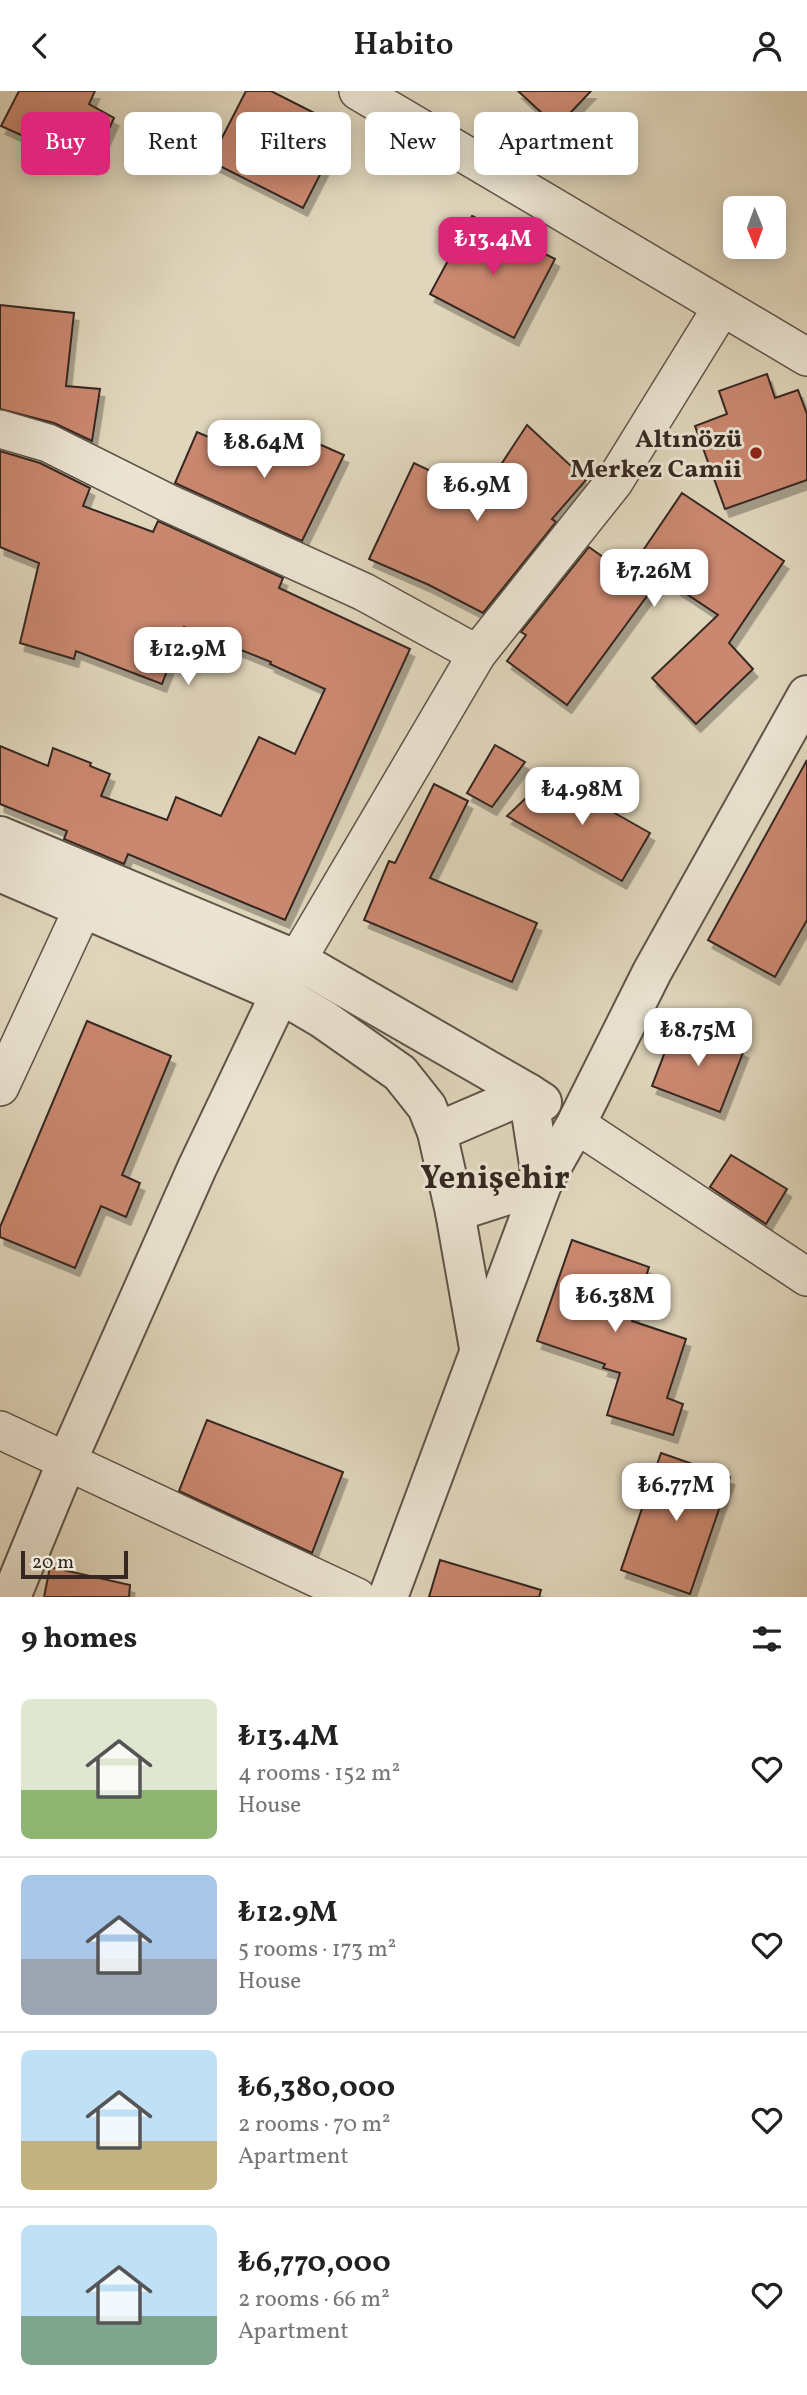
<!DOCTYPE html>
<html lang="en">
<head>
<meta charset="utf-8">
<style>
  :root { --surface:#fff; --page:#f6f6f6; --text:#222; --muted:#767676; --line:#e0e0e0; --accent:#db2777 }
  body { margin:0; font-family:Vollkorn,serif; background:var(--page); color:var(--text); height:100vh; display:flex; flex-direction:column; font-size:26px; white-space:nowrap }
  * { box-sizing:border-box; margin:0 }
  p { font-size:23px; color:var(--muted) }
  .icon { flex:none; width:38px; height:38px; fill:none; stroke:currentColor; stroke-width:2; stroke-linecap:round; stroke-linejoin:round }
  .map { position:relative; height:1506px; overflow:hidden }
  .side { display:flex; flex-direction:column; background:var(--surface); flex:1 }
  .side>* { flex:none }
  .banner { position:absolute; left:21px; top:21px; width:766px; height:63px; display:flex; gap:14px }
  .needle { width:46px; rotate:179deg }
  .controls { position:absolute; left:723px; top:105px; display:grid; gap:14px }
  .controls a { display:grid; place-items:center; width:63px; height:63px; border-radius:10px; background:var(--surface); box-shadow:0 4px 18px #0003; font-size:35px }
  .scale { position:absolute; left:21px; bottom:18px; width:107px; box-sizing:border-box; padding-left:7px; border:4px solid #352822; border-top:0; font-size:19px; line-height:24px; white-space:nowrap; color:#352822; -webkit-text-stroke:5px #ebe4d3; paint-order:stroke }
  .price { position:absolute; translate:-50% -60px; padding:0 16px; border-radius:14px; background:#fff; color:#222; font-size:23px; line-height:46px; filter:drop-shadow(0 2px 4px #0008) }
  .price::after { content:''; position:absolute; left:50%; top:42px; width:21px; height:16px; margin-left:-10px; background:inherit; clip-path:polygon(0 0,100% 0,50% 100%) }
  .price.current { background:var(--accent); color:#fff }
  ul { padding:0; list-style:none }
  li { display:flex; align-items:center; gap:21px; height:175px; padding:0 21px }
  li+li { border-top:2px solid var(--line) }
  li span { display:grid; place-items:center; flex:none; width:196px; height:140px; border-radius:10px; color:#555 }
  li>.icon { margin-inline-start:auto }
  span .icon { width:84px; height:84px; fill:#fffc; stroke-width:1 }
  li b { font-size:30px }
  h2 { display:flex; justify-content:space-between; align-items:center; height:84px; padding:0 21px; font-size:30px }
  .chip { padding:0 24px; border-radius:10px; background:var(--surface); box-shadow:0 4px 18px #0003; font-size:24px; line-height:63px }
  .chip.current { background:var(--accent); color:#fff }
  header { display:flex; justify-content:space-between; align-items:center; height:91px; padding:0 21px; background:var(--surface); font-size:32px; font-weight:600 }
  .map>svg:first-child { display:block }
  .building { fill:#cb886f; stroke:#352822; stroke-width:2; filter:url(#shadow) }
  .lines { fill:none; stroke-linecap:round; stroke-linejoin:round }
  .minor-casing { stroke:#605448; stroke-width:40 }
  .tertiary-casing { stroke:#605448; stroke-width:42 }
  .minor { stroke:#ebe4d3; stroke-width:37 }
  .tertiary { stroke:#ebe4d3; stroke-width:38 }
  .poi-dot { fill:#8f2418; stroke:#ebe4d3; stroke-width:2.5 }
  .labels { text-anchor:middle; stroke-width:6; stroke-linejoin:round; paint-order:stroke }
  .poi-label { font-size:26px; font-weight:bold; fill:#352822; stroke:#ebe4d3; text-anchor:end }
  .district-label { font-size:33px; font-weight:bold; fill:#352822; stroke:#ebe4d3 }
</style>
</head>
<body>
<header><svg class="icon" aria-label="back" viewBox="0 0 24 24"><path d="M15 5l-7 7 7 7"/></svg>Habito<svg class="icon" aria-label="person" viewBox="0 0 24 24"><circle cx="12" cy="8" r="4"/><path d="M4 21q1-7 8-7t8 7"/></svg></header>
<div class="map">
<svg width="807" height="1506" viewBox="0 0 807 1506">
  <defs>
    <filter id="shadow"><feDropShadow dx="4.5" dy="8" stdDeviation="0" flood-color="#0004"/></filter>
  </defs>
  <rect width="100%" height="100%" fill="#e0d6bc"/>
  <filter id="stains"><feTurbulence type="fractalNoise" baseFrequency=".00286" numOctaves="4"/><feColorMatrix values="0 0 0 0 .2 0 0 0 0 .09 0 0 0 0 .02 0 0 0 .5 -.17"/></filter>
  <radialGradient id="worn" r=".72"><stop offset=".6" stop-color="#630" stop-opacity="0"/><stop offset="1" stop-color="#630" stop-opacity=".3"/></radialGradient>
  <g class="building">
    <polygon points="19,0 95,0 89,13 114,27 92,76 1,35"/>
    <polygon points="246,0 271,0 344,37 303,117 210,70"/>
    <polygon points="518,0 591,0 557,36"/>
    <polygon points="472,125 555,168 514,247 430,203"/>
    <polygon points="0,214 74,222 66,295 100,298 92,350 54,332 0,318"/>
    <polygon points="767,283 775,307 798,299 807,323 807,389 725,418 695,335 727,323 719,300"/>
    <polygon points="527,334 586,389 552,428 556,431 483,522 429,494 369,468 414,372 481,404"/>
    <polygon points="287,339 344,364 302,450 175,392 197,341 272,373"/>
    <polygon points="0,360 40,372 90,397 83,415 153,441 158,430 283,487 279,497 410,558 285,829 128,763 124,773 64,748 67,740 0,713 0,655 48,675 53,657 91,672 90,675 110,683 101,705 167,729 176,706 221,725 259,646 295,663 325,598 270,573 271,571 184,536 162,593 76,560 74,568 20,552 39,472 0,456"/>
    <polygon points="682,402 784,470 729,552 753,578 696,633 652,587 718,524 661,486 567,614 507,570 526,544 521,541 589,456 627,483"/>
    <polygon points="495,654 525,671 492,716 467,702"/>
    <polygon points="807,669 807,829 775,886 708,849"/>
    <polygon points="549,685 650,742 622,790 507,725"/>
    <polygon points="434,693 468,710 430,787 537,832 512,891 364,829 389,770 395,772"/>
    <polygon points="87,930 171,965 122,1084 140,1092 126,1126 101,1115 75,1177 0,1146 0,1136"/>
    <polygon points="676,932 744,959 720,1021 652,995"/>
    <polygon points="731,1064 787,1098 766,1133 710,1096"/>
    <polygon points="572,1149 649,1176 632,1230 686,1248 667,1307 683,1313 673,1344 607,1324 620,1282 603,1277 605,1273 537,1250"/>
    <polygon points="207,1329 343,1381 312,1462 179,1400"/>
    <polygon points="661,1362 730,1386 690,1503 621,1479"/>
    <polygon points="440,1469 541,1499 539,1506 429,1506"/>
    <polygon points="50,1476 130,1494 129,1506 44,1506"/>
  </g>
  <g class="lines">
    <defs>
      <g id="minor">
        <polyline points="358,0 807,266"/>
        <polyline points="0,338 48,352 168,412 364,501 477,563"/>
        <polyline points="297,869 477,563 614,391 722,216"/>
        <polyline points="0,996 83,817"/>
        <polyline points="576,1033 807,1186"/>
        <polyline points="0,1339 357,1506"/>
      </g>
      <g id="tertiary">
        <polyline points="0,745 297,869 528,1002 542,1093 388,1506"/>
        <polyline points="0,781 279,902 323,928 400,982 427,1016 437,1041 455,1121 479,1257"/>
        <polyline points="437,1041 528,1002 542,1011"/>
        <polyline points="455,1121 542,1093 576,1033 652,881 807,604"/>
        <polyline points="11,1506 67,1370 197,1077 291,880"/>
      </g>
    </defs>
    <use href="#minor" class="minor-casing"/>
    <use href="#tertiary" class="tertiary-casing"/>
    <use href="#minor" class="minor"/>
    <use href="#tertiary" class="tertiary"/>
  </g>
  <circle class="poi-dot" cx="756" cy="362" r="7"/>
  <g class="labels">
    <g class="poi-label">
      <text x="742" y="356">Altınözü<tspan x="742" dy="30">Merkez Camii</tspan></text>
    </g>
    <g class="district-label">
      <text x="495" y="1097">Yenişehir</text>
    </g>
  </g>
  <rect width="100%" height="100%" filter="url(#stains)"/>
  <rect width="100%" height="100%" fill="url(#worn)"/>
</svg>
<div class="controls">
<a><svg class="needle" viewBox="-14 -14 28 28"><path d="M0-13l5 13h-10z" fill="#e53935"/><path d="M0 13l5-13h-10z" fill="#767676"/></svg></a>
</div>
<div class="scale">20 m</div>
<b class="price current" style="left:493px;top:186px">₺13.4M</b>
<b class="price" style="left:264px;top:389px">₺8.64M</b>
<b class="price" style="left:477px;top:432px">₺6.9M</b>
<b class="price" style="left:654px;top:518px">₺7.26M</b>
<b class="price" style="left:188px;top:596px">₺12.9M</b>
<b class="price" style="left:582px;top:736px">₺4.98M</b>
<b class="price" style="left:698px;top:977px">₺8.75M</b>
<b class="price" style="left:615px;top:1243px">₺6.38M</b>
<b class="price" style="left:676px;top:1432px">₺6.77M</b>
<div class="banner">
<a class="chip current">Buy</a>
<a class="chip">Rent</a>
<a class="chip">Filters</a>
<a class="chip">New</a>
<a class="chip">Apartment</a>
</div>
</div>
<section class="side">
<h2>9 homes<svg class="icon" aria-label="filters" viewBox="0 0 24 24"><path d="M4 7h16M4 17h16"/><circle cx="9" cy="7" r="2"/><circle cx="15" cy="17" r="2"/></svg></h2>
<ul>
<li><span style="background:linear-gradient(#dfe7d0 65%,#8fb573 0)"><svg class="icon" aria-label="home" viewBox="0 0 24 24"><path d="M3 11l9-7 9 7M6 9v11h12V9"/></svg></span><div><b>₺13.4M</b><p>4 rooms · 152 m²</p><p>House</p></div><svg class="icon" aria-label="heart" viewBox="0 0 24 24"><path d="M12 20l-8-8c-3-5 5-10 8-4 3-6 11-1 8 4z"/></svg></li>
<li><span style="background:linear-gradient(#a9c7e8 60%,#9aa5b1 0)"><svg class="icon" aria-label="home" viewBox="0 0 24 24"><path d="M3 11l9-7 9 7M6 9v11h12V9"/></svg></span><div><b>₺12.9M</b><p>5 rooms · 173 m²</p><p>House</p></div><svg class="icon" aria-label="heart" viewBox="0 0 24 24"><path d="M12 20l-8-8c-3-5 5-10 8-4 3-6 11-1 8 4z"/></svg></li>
<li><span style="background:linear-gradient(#bfe0f5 65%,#c2b280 0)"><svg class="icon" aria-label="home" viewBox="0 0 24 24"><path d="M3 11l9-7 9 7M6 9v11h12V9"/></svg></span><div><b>₺6,380,000</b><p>2 rooms · 70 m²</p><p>Apartment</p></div><svg class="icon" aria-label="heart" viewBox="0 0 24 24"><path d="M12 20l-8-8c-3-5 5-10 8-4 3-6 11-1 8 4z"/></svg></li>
<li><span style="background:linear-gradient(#bfe0f5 65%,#7fa58c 0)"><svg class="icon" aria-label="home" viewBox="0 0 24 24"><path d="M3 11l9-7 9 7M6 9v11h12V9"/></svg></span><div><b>₺6,770,000</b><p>2 rooms · 66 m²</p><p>Apartment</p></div><svg class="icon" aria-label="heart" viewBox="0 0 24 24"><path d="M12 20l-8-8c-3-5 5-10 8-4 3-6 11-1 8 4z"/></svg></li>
</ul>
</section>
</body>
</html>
